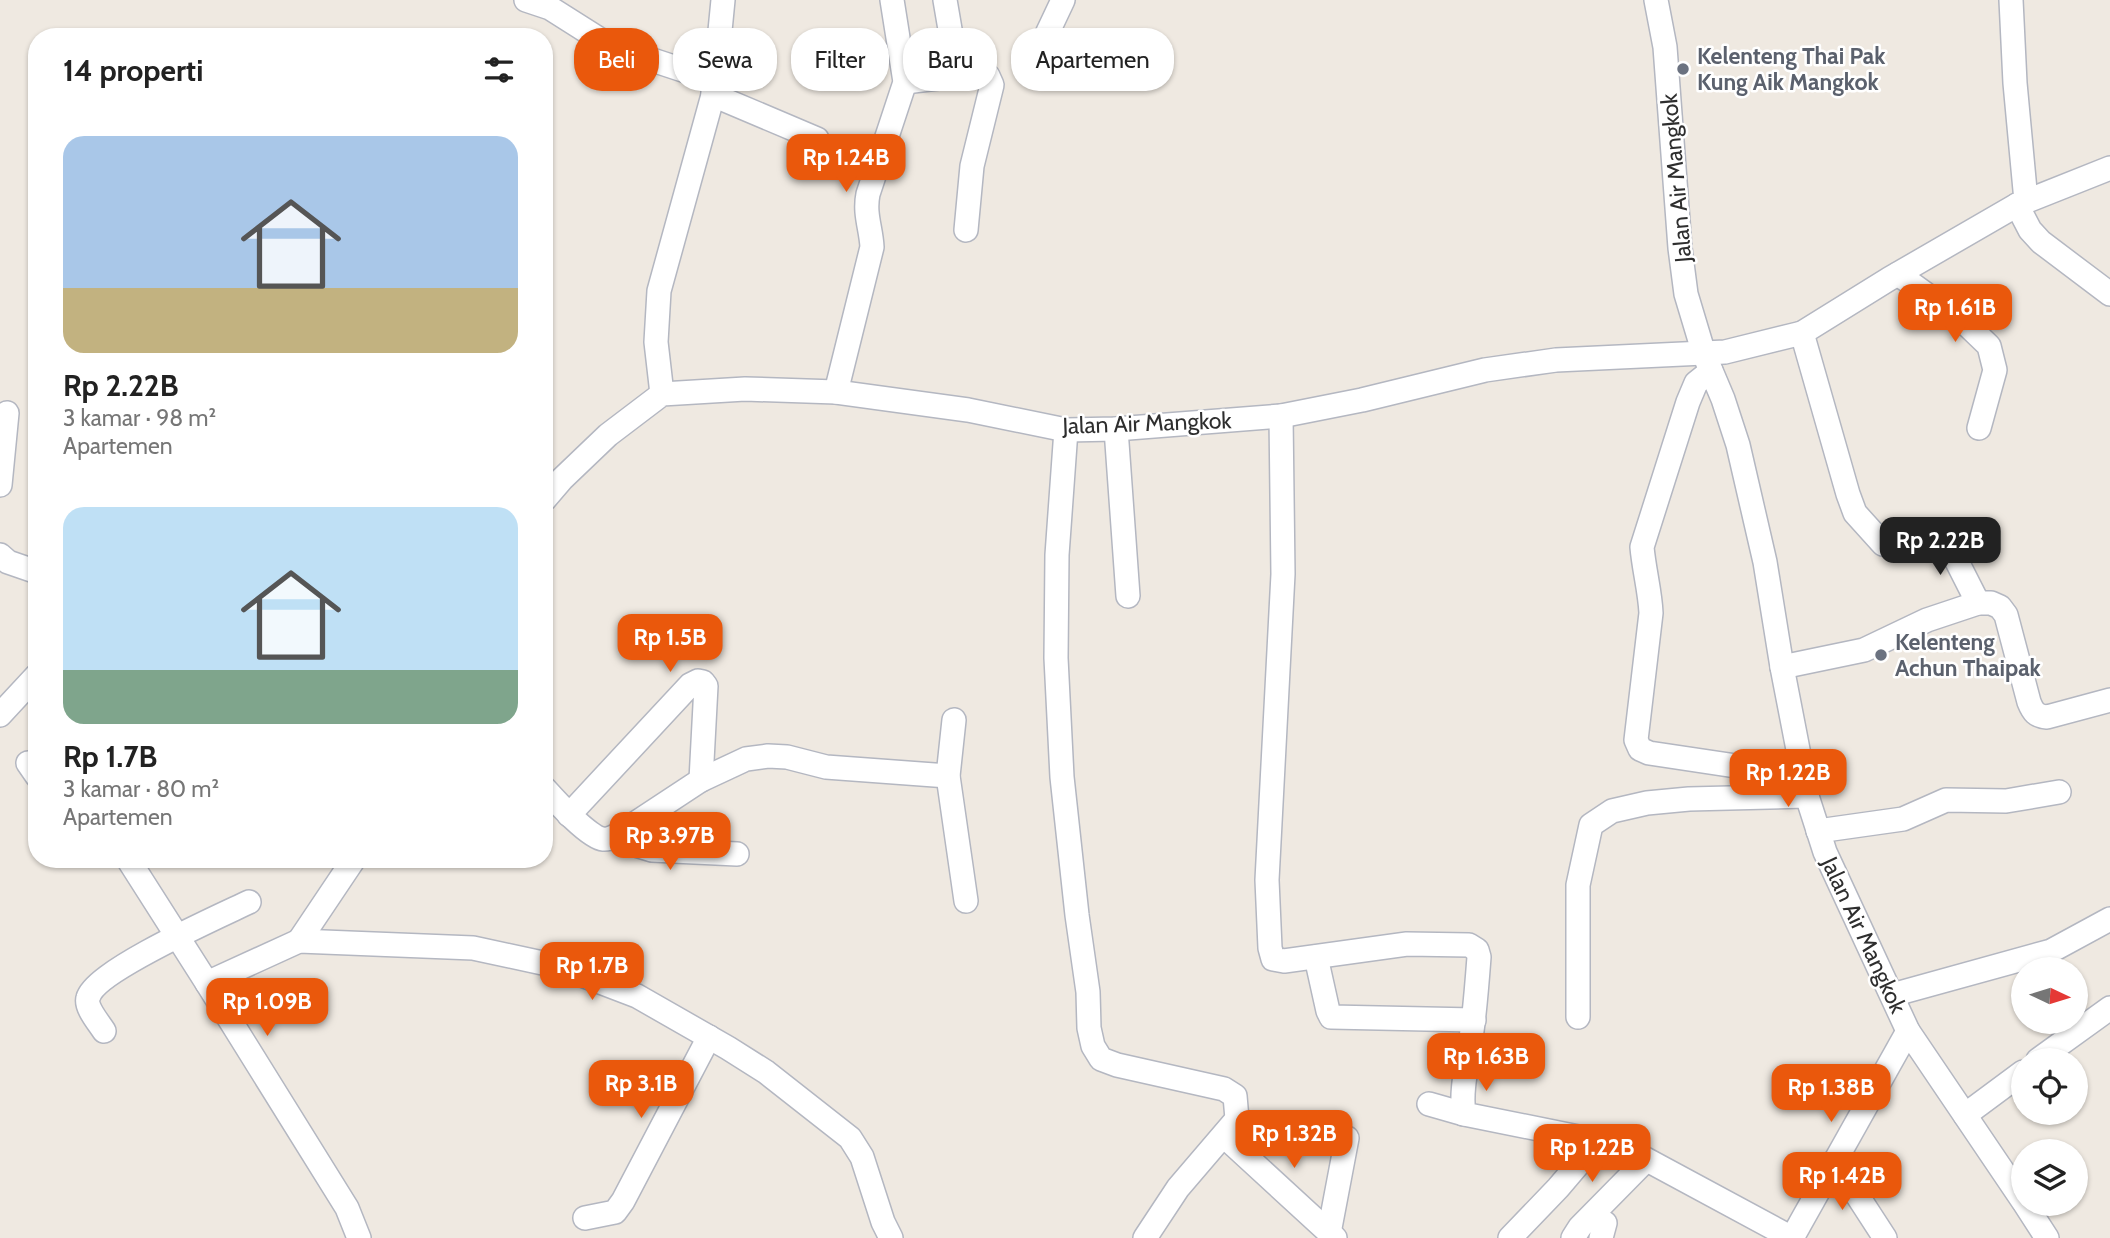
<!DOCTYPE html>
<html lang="id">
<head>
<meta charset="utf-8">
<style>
  :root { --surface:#fff; --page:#f2f2f2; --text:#222; --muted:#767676; --accent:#ea580c }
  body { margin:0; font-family:Cabin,sans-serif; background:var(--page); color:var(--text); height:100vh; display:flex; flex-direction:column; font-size:26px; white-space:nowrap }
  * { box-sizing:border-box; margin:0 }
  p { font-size:23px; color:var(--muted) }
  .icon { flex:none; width:38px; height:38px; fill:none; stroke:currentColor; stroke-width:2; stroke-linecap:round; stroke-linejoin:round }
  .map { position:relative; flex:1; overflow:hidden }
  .drawer { position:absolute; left:28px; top:28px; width:525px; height:840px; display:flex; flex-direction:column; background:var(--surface); border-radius:28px; box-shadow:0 2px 5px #0004 }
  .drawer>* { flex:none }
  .top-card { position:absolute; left:574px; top:28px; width:665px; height:63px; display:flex; gap:14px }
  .needle { width:46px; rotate:94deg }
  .buttons { position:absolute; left:2011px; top:957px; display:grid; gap:14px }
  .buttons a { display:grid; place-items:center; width:77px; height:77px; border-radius:50%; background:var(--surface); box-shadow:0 2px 5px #0004; font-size:35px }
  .price { position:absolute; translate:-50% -60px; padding:0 16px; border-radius:14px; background:var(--accent); color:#fff; font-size:23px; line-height:46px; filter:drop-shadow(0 2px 4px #0008) }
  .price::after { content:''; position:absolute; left:50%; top:42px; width:21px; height:16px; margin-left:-10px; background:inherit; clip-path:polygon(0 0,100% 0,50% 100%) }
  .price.active { background:#222; color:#fff }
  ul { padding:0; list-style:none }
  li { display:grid; align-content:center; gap:14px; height:371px; padding:0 35px }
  li span { display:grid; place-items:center; height:217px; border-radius:21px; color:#555 }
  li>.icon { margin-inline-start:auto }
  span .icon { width:126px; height:126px; fill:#fffc; stroke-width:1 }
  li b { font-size:30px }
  h2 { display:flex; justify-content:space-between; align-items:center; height:84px; padding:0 35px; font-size:30px }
  .chip { padding:0 24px; border-radius:28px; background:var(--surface); box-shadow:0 2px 5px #0004; font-size:24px; line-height:63px }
  .chip.active { background:var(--accent); color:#fff }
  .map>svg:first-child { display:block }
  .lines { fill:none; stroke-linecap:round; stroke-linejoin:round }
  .minor-casing { stroke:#b4b7c1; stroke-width:26 }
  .minor { stroke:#fff; stroke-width:23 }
  .worship-dot { fill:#6b7280; stroke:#fff; stroke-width:2.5 }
  .labels { text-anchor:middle; stroke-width:5; stroke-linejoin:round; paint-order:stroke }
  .worship-label { font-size:23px; font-weight:bold; fill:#5b616d; stroke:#fff; text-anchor:start }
  .street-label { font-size:23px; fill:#2e2e2e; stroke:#fff }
</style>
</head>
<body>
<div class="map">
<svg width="2110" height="1238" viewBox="0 0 2110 1238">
  <rect width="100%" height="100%" fill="#efe9e1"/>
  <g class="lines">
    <defs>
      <g id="minor">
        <polyline points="526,0 550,8 610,46 710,79 713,86 713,95 659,291 656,342 662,394"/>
        <polyline points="945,0 958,76"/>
        <polyline points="1656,0 1665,47 1680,248 1686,294 1704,354 1723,399 1738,445 1765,562 1782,667 1807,796 1825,852 1908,1031 2023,1201"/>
        <polyline points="2011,0 2015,83 2026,201"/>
        <polyline points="1038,53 1063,0"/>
        <polyline points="710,79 719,41 723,0"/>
        <polyline points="905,82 979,73 988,76 992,85 972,166 966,230"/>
        <polyline points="713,95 817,139"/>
        <polyline points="2017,205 2030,230 2041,242 2110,294"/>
        <polyline points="1898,274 1963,321 1989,346 1995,370 1979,428"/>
        <polyline points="1802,333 1848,494 1855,513 1883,544"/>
        <path d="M1711,371L1696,383L1688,402L1642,547C1644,570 1650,591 1651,613L1636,740L1640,749L1649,753L1803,776"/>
        <path d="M836,392L872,247C871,228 864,214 868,194L905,82L892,0"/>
        <path d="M1281,416L1283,574L1267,880L1270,948L1273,959L1284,961L1407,944L1469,945L1477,950L1479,957C1477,984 1475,1011 1471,1038C1468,1062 1460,1090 1464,1114L1598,1141L1638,1155L1792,1238"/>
        <polyline points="1116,429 1128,596"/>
        <polyline points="1066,430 1057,555 1056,658 1062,777 1077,915 1088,992 1089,1028 1093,1046 1101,1059 1117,1065 1224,1089 1235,1096 1237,1119 1178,1188 1145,1238"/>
        <polyline points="0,485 7,413"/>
        <polyline points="544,500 562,479 608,435 662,394 745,389 836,392 968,410 1066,430 1116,429 1281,416 1362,400 1485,370 1556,360 1725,352 1802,333 1889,279 2017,205 2110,168"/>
        <polyline points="1942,532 1978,603"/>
        <polyline points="0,555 8,562 37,572"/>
        <path d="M1782,667L1864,650L1927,620L1978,603H1991L2000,607L2006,615L2029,702C2033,712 2036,716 2047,717L2110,700"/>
        <polyline points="0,715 37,675"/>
        <polyline points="954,720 948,776 966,901"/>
        <polyline points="28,763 37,776"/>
        <path d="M544,788C554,799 589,838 603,839C609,840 615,836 619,834L701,780L746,759L768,756L787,757L826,767L948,776"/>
        <polyline points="569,815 690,685 698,681 703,682 706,686 701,780"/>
        <polyline points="1818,831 1903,819 1946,800 2006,801 2059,792"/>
        <polyline points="613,838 652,850 737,854"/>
        <polyline points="128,859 207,983 347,1208 359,1238"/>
        <polyline points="299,941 354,859"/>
        <polyline points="1316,957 1328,1011 1331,1017 1474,1020"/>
        <polyline points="207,983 299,941 473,948 561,967 637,996 728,1048 766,1072 850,1138 862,1157 883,1222 891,1238"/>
        <polyline points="1892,995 2051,951 2110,919"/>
        <polyline points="1578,1017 1578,885 1591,825 1612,811 1647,803 1689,799 1807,796"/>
        <path d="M104,1031C99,1023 85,1007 88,998C95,971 220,916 249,902"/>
        <polyline points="2038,1060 2110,1008"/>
        <polyline points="1429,1104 1464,1114"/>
        <polyline points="1965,1115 2023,1072"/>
        <polyline points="1224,1136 1335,1238"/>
        <polyline points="1835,1161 1885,1238"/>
        <polyline points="2025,1204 2047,1238"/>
        <polyline points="585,1218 615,1212 623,1201 709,1037"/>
        <polyline points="1329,1233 1347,1138"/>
        <polyline points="1510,1238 1558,1188 1598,1141"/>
        <polyline points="1573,1238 1580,1227 1646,1160"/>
        <polyline points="1601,1238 1605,1223"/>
        <polyline points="1792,1238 1908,1031"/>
      </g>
    </defs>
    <use href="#minor" class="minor-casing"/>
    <use href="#minor" class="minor"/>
  </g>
  <g class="worship-dot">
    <circle cx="1683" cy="69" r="7"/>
    <circle cx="1881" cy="655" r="7"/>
  </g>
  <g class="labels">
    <g class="worship-label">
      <text x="1697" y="64">Kelenteng Thai Pak<tspan x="1697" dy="26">Kung Aik Mangkok</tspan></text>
      <text x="1895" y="650">Kelenteng<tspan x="1895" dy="26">Achun Thaipak</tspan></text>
    </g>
    <g class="street-label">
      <text transform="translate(1676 178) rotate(-95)" y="8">Jalan Air Mangkok</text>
      <text transform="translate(1147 423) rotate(-2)" y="8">Jalan Air Mangkok</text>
      <text transform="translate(1864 935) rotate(65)" y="8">Jalan Air Mangkok</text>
    </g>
  </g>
</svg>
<div class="buttons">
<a><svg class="needle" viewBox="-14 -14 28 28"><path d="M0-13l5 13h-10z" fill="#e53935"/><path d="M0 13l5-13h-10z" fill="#767676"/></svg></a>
<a><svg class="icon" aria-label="locate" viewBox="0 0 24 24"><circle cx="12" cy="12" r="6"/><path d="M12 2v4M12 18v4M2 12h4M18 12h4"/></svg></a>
<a><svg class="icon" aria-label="layers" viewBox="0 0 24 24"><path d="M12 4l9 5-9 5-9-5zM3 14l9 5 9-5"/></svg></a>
</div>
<b class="price" style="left:846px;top:194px">Rp 1.24B</b>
<b class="price" style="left:1955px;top:344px">Rp 1.61B</b>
<b class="price active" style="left:1940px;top:577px">Rp 2.22B</b>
<b class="price" style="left:670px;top:674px">Rp 1.5B</b>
<b class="price" style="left:1788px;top:809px">Rp 1.22B</b>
<b class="price" style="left:670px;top:872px">Rp 3.97B</b>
<b class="price" style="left:592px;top:1002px">Rp 1.7B</b>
<b class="price" style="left:267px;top:1038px">Rp 1.09B</b>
<b class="price" style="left:1486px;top:1093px">Rp 1.63B</b>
<b class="price" style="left:641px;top:1120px">Rp 3.1B</b>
<b class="price" style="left:1831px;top:1124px">Rp 1.38B</b>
<b class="price" style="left:1294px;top:1170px">Rp 1.32B</b>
<b class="price" style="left:1592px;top:1184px">Rp 1.22B</b>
<b class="price" style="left:1842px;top:1212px">Rp 1.42B</b>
<div class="top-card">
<a class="chip active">Beli</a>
<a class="chip">Sewa</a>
<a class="chip">Filter</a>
<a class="chip">Baru</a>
<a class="chip">Apartemen</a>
</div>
<section class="drawer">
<h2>14 properti<svg class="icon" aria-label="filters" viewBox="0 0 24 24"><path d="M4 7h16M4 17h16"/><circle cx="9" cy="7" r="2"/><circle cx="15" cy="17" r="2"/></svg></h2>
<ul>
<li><span style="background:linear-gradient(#a9c7e8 70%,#c2b280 0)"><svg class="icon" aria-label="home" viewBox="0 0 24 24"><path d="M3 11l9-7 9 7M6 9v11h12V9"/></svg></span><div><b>Rp 2.22B</b><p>3 kamar · 98 m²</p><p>Apartemen</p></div></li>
<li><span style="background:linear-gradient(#bfe0f5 75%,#7fa58c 0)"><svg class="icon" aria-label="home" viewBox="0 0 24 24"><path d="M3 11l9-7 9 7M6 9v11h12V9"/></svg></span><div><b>Rp 1.7B</b><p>3 kamar · 80 m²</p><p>Apartemen</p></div></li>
</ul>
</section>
</div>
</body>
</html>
